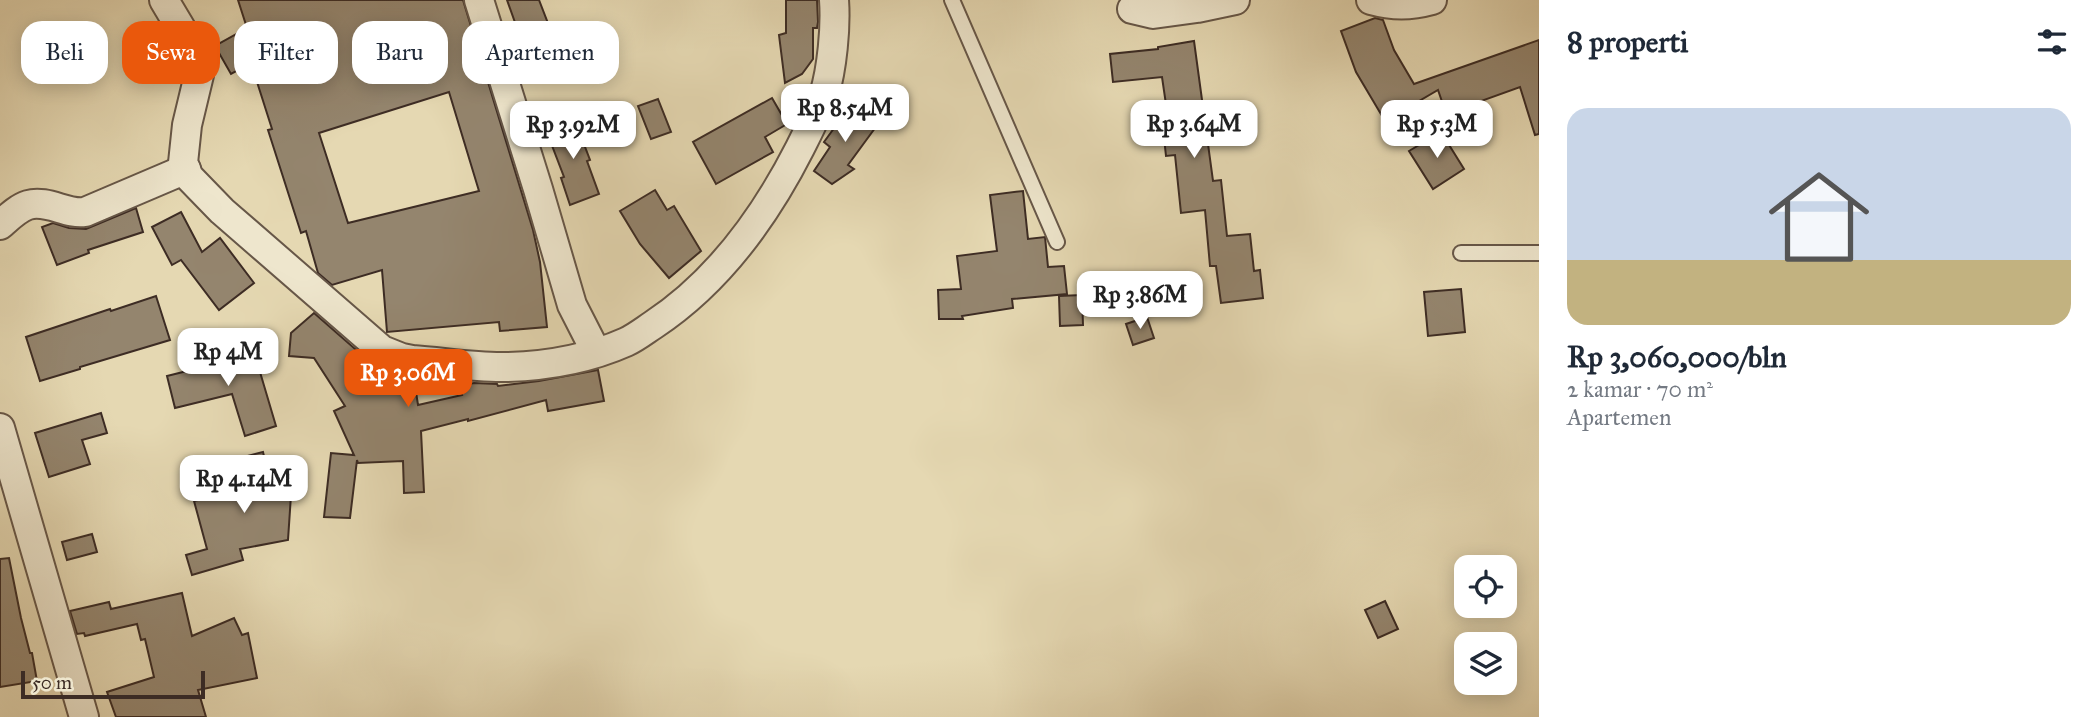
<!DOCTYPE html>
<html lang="id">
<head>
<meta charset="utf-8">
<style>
  :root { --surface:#fff; --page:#f2f2f3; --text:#1f2937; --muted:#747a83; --accent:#ea580c }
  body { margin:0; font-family:"IM FELL Great Primer",serif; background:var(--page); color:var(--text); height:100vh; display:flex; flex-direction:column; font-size:26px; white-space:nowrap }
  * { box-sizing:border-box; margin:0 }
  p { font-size:23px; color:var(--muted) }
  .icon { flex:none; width:38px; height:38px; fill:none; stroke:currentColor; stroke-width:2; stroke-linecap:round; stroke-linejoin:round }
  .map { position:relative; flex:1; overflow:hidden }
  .details { display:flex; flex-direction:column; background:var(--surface); width:560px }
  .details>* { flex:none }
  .guide { position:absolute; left:21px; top:21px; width:665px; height:63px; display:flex; gap:14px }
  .controls { position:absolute; left:1454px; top:555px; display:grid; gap:14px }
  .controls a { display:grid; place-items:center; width:63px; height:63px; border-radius:14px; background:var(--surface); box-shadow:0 4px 18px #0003; font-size:35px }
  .scale { position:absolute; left:21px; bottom:18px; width:184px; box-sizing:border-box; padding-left:7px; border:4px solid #3d2c24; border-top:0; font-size:19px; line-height:24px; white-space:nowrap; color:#3d2c24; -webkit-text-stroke:5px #eee6cd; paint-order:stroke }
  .price { position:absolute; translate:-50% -60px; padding:0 16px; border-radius:14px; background:#fff; color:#222; font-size:23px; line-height:46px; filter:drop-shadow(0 2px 4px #0008) }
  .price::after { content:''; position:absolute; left:50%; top:42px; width:21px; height:16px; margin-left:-10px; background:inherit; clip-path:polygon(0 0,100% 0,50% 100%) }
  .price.selected { background:var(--accent); color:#fff }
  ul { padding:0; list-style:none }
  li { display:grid; align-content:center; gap:14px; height:371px; padding:0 28px }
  li span { display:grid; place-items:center; height:217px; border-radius:21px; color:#555 }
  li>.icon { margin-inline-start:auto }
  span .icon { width:126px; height:126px; fill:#fffc; stroke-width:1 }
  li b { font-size:30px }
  h2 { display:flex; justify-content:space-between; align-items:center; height:84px; padding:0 28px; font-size:30px }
  .tag { padding:0 24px; border-radius:21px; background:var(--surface); box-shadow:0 4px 18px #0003; font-size:24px; line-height:63px }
  .tag.selected { background:var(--accent); color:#fff }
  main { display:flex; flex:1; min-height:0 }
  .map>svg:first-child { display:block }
  .building { fill:#94856e; stroke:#3d2c24; stroke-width:2; fill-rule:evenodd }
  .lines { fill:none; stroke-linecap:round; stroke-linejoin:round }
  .lane-casing { stroke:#675748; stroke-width:18 }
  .street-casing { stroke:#675748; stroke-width:32 }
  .lane { stroke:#eee6cd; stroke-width:14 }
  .street { stroke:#eee6cd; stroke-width:28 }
</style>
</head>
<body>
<main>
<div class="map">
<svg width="1539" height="717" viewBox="0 0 1539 717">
  <rect width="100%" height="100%" fill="#e5d8b2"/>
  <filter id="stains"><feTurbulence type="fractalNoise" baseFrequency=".00286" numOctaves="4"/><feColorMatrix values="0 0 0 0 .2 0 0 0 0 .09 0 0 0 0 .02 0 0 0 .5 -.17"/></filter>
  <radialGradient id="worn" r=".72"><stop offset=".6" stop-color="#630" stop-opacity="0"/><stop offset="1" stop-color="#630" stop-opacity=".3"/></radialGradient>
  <g class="building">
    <path d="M238,0H463L533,230L540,262L547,327L500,331L499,322L387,332L382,270L332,285L318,273L306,231L301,233L268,130L272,129L251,63L231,74L215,46L247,28ZM449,92L479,191L348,223L319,133Z"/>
    <polygon points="507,0 539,0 549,26 538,30 547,52 528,59"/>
    <polygon points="786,0 817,0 818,22 817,28 813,28 813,59 802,74 785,83 779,35 786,33"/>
    <polygon points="1375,18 1383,20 1394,50 1414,84 1539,40 1539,134 1535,135 1520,87 1481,101 1483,107 1448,119 1438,90 1385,121 1356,72 1341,31"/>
    <polygon points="1194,41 1213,181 1221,180 1227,236 1250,234 1254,271 1260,270 1263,298 1221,303 1216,266 1210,266 1205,210 1181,213 1175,155 1166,156 1162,119 1168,118 1162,77 1113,82 1110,54 1158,49 1158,47"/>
    <polygon points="772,98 787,124 765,137 773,152 716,184 693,142"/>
    <polygon points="658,99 671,132 651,139 638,106"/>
    <polygon points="851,105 878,124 848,165 854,169 832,184 814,171 830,147 824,142"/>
    <polygon points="572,113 590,160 587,161 599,194 570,205 561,178 564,177 551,143 558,141 551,122"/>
    <polygon points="1441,132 1464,169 1433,189 1409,151"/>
    <polygon points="655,190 667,210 674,206 701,251 669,278 640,244 620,211"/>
    <polygon points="1023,191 1028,239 1045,237 1048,267 1064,266 1067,294 1012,299 1013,308 962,316 963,319 939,319 938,290 961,289 957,256 997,251 990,195"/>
    <polygon points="136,208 143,232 88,250 89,253 57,265 42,227 53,223 69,228 86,229"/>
    <polygon points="181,212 202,252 220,238 254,283 219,310 181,260 172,265 152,227"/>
    <polygon points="1461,289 1465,332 1428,336 1424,292"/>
    <polygon points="1082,295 1083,325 1060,326 1059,296"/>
    <polygon points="156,296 170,340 80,367 80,369 40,381 26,337 110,309 111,311"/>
    <polygon points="314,313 371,363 414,379 418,405 462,395 459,386 474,383 497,384 498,386 539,381 598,370 604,401 548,411 546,400 468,421 468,419 421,431 424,492 404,493 403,461 358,463 357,460 350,518 324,517 331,453 354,455 334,411 345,406 314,358 289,356 291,333"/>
    <polygon points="1147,317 1154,338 1133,345 1126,324"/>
    <polygon points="252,345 276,426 245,436 232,394 175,408 167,376 223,362 221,354"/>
    <polygon points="101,413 107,433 82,440 90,464 49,477 35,433"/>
    <polygon points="263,452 266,465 288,466 292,480 288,540 240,549 243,560 192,575 186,555 207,549 194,501 244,488 236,459"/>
    <polygon points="92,534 97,552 67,560 62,542"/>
    <polygon points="9,558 21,618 30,653 32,653 37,681 0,687 0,559"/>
    <polygon points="182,593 192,636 234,618 242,635 248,633 257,678 198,690 206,717 116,717 107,692 154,677 145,639 141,640 137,624 85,636 84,633 77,634 70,611 109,602 111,609"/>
    <polygon points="1385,601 1398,629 1378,638 1365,610"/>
  </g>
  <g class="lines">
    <defs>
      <g id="lane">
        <polyline points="952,0 1057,242"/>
        <polyline points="1461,253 1539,253"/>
      </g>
      <g id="street">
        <path d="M164,0L195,52L199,64V75L187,125L183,163L189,177L222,211L382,350L402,358L412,360C443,362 476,368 507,367C547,366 590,358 626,342C635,338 644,331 653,325C718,282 765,217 800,148C809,130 818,113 824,95C832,69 836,27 834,0"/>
        <polyline points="479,0 538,189 572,305 596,352"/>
        <path d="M1371,0C1393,6 1410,6 1432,0"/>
        <polyline points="1132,9 1153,14 1197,8 1235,0"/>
        <path d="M0,225C8,218 18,208 28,205C47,199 67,215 85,212L186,169"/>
        <polyline points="0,428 84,717"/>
      </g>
    </defs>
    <use href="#lane" class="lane-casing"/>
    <use href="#street" class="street-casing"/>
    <use href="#lane" class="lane"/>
    <use href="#street" class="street"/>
  </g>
  <rect width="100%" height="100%" filter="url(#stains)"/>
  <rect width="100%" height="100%" fill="url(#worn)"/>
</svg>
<div class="controls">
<a><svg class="icon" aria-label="locate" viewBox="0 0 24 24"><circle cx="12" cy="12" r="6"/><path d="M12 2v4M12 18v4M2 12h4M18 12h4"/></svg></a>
<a><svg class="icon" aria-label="layers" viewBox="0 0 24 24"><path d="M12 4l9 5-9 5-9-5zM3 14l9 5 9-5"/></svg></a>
</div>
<div class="scale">50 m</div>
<b class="price" style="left:845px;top:144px">Rp 8.54M</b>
<b class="price" style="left:1194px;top:160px">Rp 3.64M</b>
<b class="price" style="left:1437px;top:160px">Rp 5.3M</b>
<b class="price" style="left:573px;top:161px">Rp 3.92M</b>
<b class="price" style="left:1140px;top:331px">Rp 3.86M</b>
<b class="price" style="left:228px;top:388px">Rp 4M</b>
<b class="price selected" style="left:408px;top:409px">Rp 3.06M</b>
<b class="price" style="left:244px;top:515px">Rp 4.14M</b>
<div class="guide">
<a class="tag">Beli</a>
<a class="tag selected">Sewa</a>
<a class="tag">Filter</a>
<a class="tag">Baru</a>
<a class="tag">Apartemen</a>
</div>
</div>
<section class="details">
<h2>8 properti<svg class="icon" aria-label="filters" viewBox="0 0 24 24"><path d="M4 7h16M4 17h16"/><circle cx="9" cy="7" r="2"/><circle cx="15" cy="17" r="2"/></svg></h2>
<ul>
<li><span style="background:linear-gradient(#c9d6e8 70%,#c2b280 0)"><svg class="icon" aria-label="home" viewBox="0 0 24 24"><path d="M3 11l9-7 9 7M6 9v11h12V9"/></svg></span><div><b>Rp 3,060,000/bln</b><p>2 kamar · 70 m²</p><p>Apartemen</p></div></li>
</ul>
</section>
</main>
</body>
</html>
